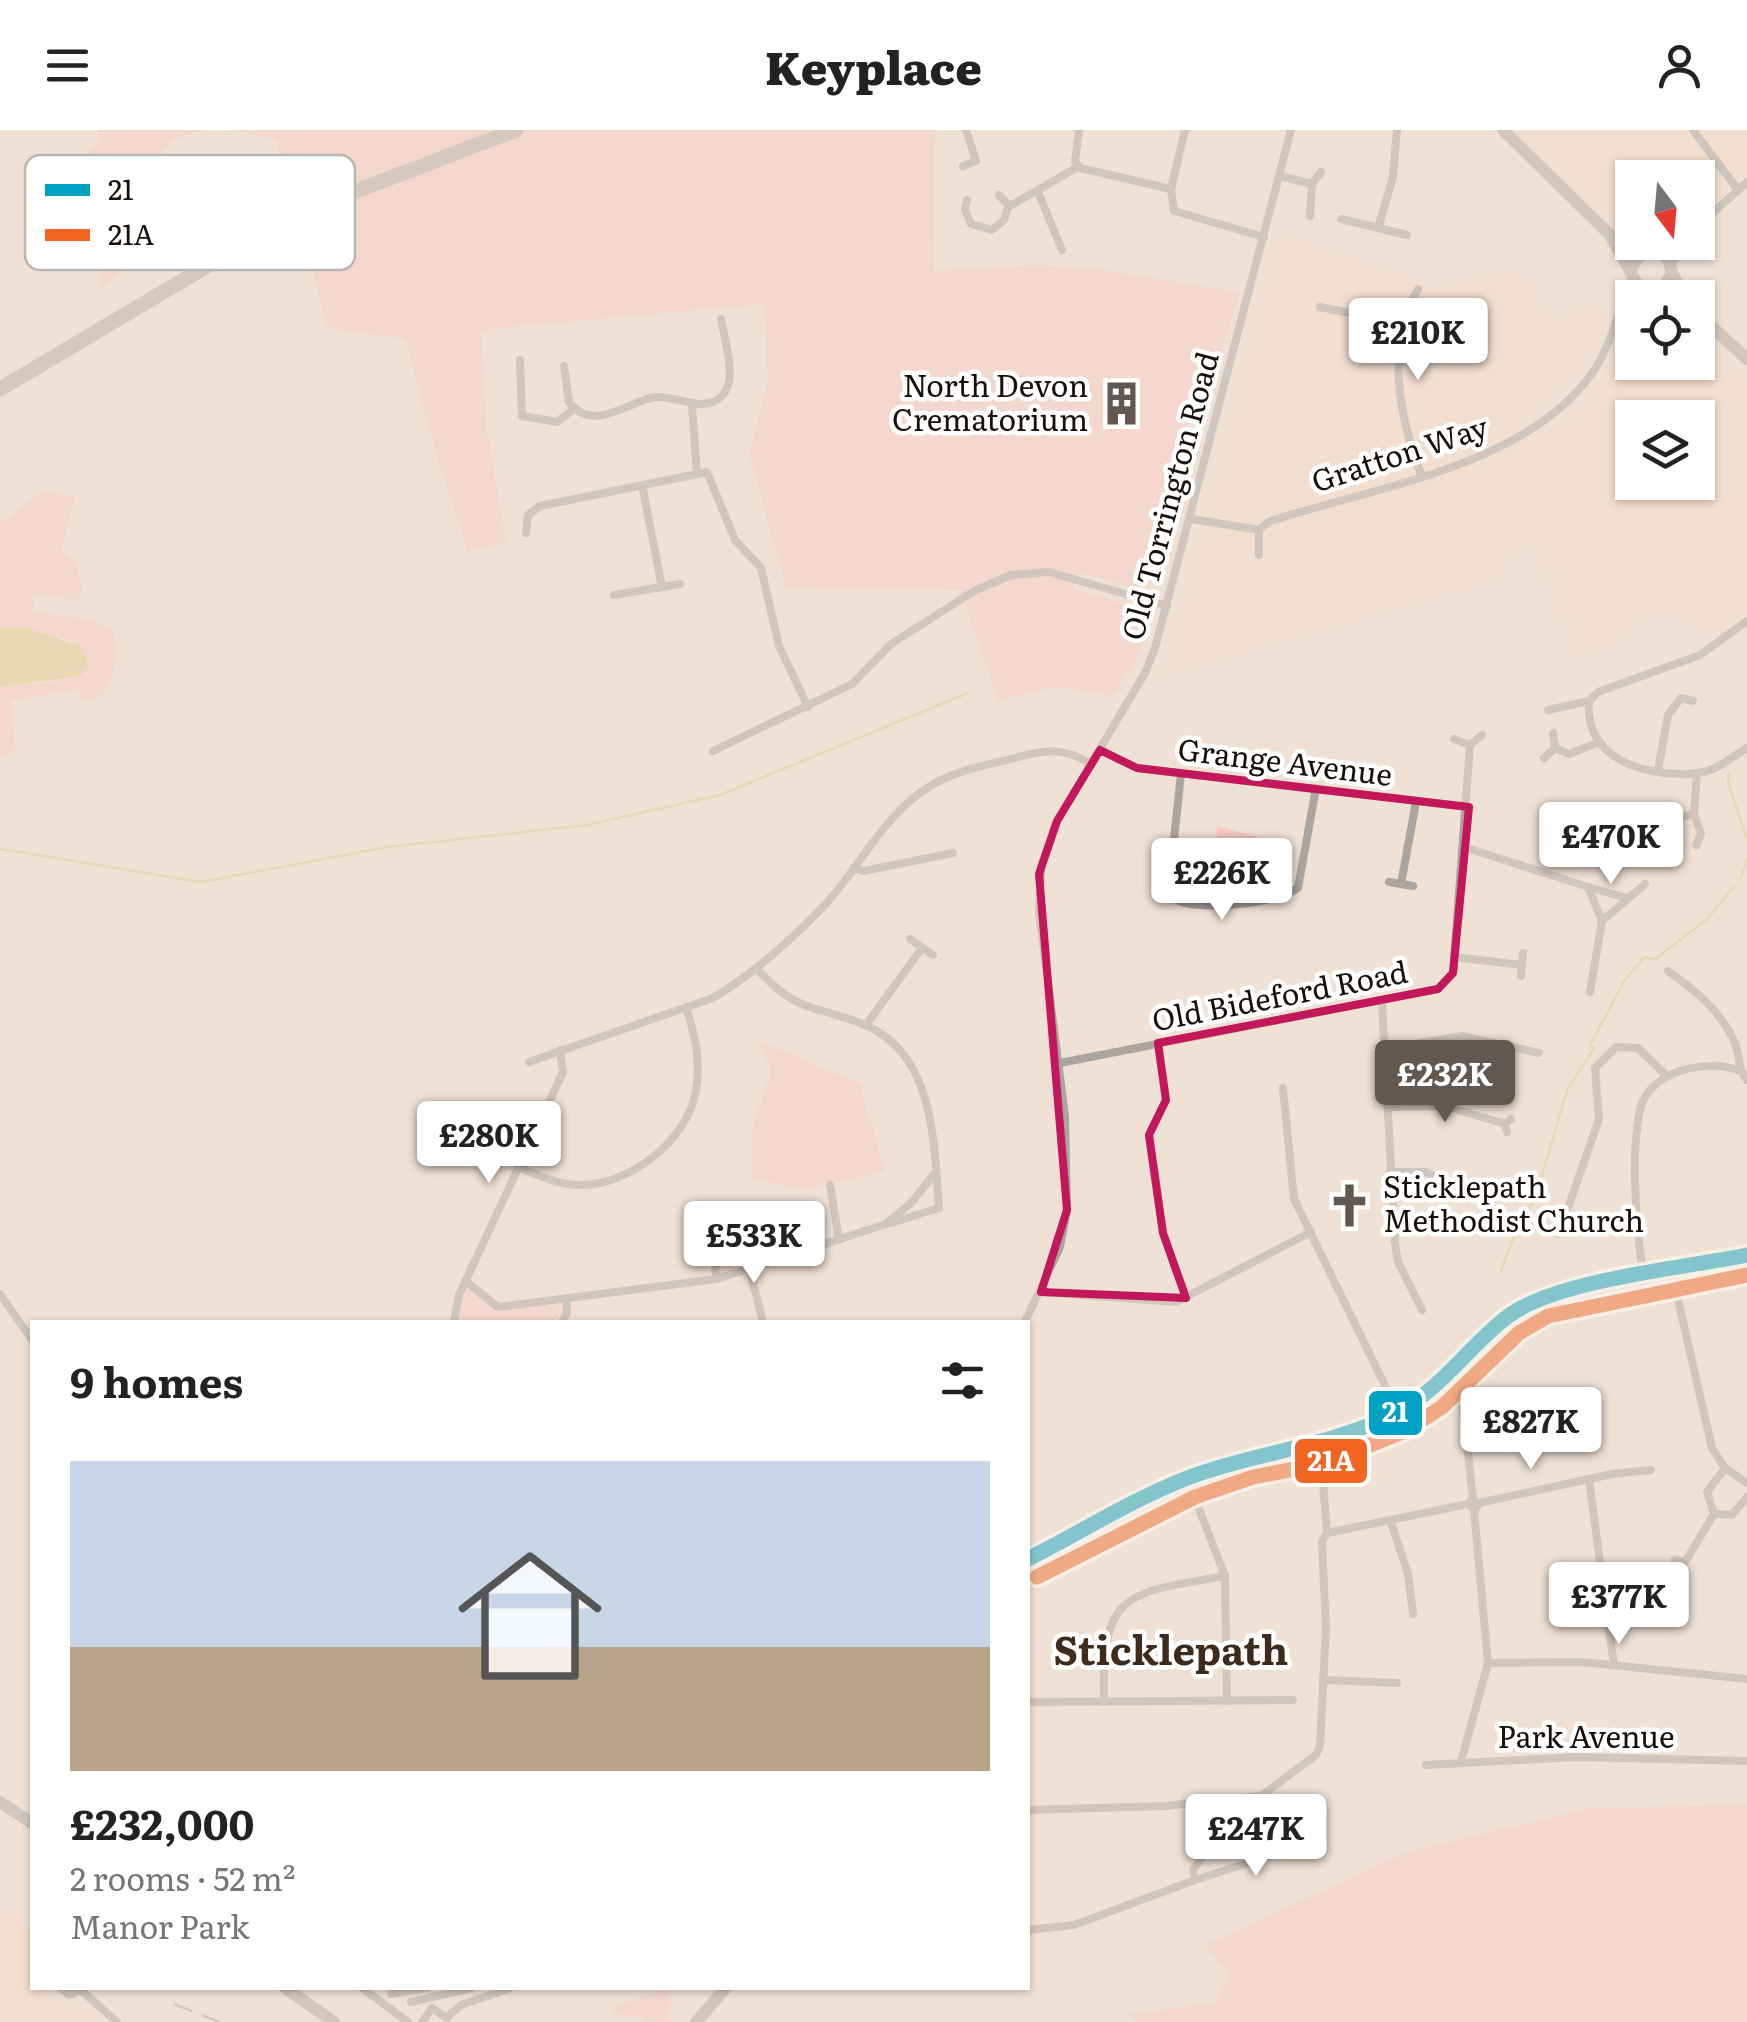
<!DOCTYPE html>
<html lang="en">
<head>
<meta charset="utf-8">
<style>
  :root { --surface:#fff; --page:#f2f2f2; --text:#222; --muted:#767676; --line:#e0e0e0; --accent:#635850 }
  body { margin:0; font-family:Literata,serif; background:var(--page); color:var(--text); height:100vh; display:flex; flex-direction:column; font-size:38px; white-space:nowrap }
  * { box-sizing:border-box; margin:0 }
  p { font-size:32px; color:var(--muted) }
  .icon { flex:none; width:55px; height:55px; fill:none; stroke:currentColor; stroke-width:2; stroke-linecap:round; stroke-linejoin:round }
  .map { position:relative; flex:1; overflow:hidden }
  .side { position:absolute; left:30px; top:1190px; width:1000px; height:670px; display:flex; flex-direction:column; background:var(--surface); border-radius:0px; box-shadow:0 2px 8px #0004 }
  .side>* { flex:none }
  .needle { width:65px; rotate:164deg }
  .tools { position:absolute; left:1615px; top:30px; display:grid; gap:20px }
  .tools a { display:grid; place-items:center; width:100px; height:100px; border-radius:0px; background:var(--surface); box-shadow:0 2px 8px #0004; font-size:50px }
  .price { position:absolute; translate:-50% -85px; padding:0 22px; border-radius:10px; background:#fff; color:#222; font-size:32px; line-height:65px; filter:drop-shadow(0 2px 5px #0008) }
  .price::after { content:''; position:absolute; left:50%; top:60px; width:30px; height:22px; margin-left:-15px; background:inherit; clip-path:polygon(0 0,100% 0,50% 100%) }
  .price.current { background:var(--accent); color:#fff }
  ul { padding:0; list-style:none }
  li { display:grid; align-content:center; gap:20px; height:530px; padding:0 40px }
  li+li { border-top:2px solid var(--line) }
  li span { display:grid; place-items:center; height:310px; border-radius:0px; color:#555 }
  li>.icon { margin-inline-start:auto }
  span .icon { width:180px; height:180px; fill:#fffc; stroke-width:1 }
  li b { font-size:42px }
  h2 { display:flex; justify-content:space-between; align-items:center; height:120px; padding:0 40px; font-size:42px }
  header { display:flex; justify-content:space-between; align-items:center; height:130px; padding:0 40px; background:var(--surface); font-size:45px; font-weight:800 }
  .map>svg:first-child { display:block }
  .built { fill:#f5dcc9; fill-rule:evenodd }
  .green { fill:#f8cac3 }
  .water { fill:#ddcc89 }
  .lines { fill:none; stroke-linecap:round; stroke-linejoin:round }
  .stream { stroke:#ddcc89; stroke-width:2.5 }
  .street { stroke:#aba49f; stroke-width:8 }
  .primary { stroke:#afa69f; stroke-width:12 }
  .highway { stroke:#b4aaa3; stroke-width:15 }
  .rail { stroke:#b4aaa3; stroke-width:2.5; stroke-dasharray:20 10; stroke-linecap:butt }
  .bus-1-casing { stroke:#fff; stroke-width:22 }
  .bus-2-casing { stroke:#fff; stroke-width:22 }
  .bus-1 { stroke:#01a1c4; stroke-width:15 }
  .bus-2 { stroke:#f26522; stroke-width:15 }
  .marked { fill:none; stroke:#c2185b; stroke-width:8; stroke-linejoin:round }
  .labels { text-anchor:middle; stroke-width:9; stroke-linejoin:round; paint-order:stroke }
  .poi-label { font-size:30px; fill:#170f08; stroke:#fff; text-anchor:end }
  .street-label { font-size:30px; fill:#170f08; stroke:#fff }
  .district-label { font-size:40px; font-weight:bold; fill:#3f2b1b; stroke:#fff }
  .key { fill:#fff; stroke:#b9b7b5; stroke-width:2.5 }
  .key-label { font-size:28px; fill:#170f08 }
  .line-badge { stroke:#fff; stroke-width:4 }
  .badge-label { font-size:28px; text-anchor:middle; font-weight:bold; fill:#fff }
</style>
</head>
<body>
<header><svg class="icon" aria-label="menu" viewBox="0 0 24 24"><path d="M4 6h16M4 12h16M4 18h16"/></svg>Keyplace<svg class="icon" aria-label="person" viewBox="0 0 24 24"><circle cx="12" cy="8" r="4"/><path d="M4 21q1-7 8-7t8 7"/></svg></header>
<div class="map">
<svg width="1747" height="1892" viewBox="0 0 1747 1892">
  <rect width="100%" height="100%" fill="#f0e1d6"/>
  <g class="built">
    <polygon points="1511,0 1747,0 1747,46 1698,87 1698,48 1632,48 1632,110"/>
    <path d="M1276,104L1405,146L1430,159L1510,141L1531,153L1529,170L1571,196L1580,176L1613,180L1584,233L1521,294L1543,306L1571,285L1602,245L1632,192V232H1698V209L1705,212L1747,252V483L1713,502L1677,485L1648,481L1607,515L1577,527L1535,410L1508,426L1500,447L1161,545ZM1632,288H1698V352H1632Z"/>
    <polygon points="0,1778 32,1801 32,1858 50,1858 50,1867 58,1876 81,1877 98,1892 0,1892"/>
  </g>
  <g class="green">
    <polygon points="98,0 205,0 175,9 131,57 125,140 101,157 100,86 49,71 99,10"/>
    <polygon points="233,0 935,0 934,141 1039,135 1103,140 1240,162 1215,240 1192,272 1184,307 1193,349 1162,453 1141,458 1077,443 1073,459 1122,473 1148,498 1140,524 1113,566 1057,557 998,570 960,460 786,458 749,323 768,253 764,174 481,200 487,300 506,412 468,422 437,328 406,209 328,198 275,9"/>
    <path d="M45,360L75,368L61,419L77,434L82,462L77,470L32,465L34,482L90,489L112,499C123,525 114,543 101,566L82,571L80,559L11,571L15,620L0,628V557L68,550L75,512L29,498L0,499V394Z"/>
    <polygon points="1217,696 1259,707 1258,725 1216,727"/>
    <polygon points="759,911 859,953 885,1041 803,1060 751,1048 752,999 771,941"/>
    <polygon points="751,1104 770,1115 776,1127 720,1144 724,1113"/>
    <polygon points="467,1158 494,1180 562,1174 563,1183 552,1192 457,1192"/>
    <polygon points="1747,1675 1747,1892 1137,1892 1128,1884 1215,1873 1229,1844 1205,1815 1408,1722 1590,1678"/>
    <polygon points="665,1860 672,1871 666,1888 673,1892 643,1892 640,1887 616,1884 611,1877"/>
  </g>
  <polygon class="water" points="29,498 82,517 88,534 81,546 0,557 0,499"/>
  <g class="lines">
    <g class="stream">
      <polyline points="1729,643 1728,652 1747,709"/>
      <polyline points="0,719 201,752 388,717 587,695 720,665 968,563"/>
      <polyline points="1741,748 1747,728"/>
      <polyline points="1501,1141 1517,1098 1534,1071 1568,958 1594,918 1590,915 1625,850 1644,827 1655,829 1706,790 1734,757"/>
    </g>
    <g class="street">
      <polyline points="1079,0 1075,31 1080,38 1171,59"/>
      <polyline points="1185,0 1171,59 1174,81 1264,107"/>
      <polyline points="1693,0 1738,60"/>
      <polyline points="963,36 976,31 966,0"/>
      <polyline points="1280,46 1312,54 1310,86"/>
      <polyline points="1312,54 1321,42"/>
      <polyline points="1038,62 1062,120"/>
      <polyline points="999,65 1009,76"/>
      <polyline points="967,70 965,80 971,94 992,100 1004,90 1008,77 1078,37"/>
      <polyline points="1341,89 1407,105"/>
      <polyline points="1698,96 1747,52"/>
      <polyline points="1378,98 1393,47 1397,0"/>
      <polyline points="1653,122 1674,112"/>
      <polyline points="1672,135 1684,112"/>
      <path d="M1418,159C1385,216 1399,286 1421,344"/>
      <polyline points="1320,177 1403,194"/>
      <polyline points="520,230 522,286 557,292 574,279"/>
      <path d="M564,236L569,272C593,304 629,271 655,267C677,265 704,285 723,265C738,248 724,209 721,189"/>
      <polyline points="692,275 697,344"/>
      <polyline points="642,355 662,457"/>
      <path d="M1192,389L1259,400L1268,392C1372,357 1530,337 1595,239C1613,210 1619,178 1632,147"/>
      <polyline points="526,403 528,385 540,376 707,342 735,410 761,438 779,516 808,577"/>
      <polyline points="1259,425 1259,400"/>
      <polyline points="614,465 680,454"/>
      <path d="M1589,571C1584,632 1650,648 1698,643C1717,641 1731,627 1747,618"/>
      <polyline points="1548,580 1589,571 1598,562 1700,525 1747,491"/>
      <polyline points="1553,603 1555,618 1569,624 1600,612"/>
      <polyline points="1454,609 1470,615"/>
      <polyline points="1470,615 1482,605"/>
      <polyline points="1100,620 1137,638 1469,677"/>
      <polyline points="713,621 852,554 891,514 974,461 1011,445 1049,442 1167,476"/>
      <polyline points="1544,628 1555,618"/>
      <polyline points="1658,640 1668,585 1681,568 1693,571"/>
      <path d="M1181,644L1169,756L1177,770C1200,782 1277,773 1298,758L1316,658"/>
      <polyline points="1694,684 1701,704 1696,715"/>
      <polyline points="1676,688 1694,684 1697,643"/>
      <polyline points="1464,717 1588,757 1602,791 1590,862"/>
      <polyline points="853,738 864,741 953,723"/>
      <polyline points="1389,752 1413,756"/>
      <polyline points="1401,754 1416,672"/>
      <polyline points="1588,757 1627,768"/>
      <polyline points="1602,791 1645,754"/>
      <polyline points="910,809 933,825"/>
      <polyline points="1454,827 1522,835"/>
      <path d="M757,839C799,885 814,874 865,895C935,924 934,1014 939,1078L891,1093"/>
      <path d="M1668,841C1696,861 1721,881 1735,913C1741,929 1737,937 1747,950"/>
      <polyline points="1521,846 1523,823"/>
      <polyline points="1382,873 1395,1112 1398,1132 1422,1180"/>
      <polyline points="866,895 922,818"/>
      <polyline points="1158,913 1166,970 1149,1005 1163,1103 1186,1168"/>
      <polyline points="1386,919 1462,906 1539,923"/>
      <path d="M529,932L713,868C753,844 787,814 820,780C858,742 883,683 932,655C955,641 985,635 1011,629C1043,620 1063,616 1091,634"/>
      <polyline points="1060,933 1438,859 1453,843 1470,615"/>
      <polyline points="1283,958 1294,1069 1398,1282"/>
      <polyline points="1388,977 1445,976 1505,994"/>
      <polyline points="1507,1002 1505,994 1511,989"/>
      <path d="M518,1037C538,1045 556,1054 577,1055C628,1057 688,1011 696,960C701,931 695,905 686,877"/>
      <polyline points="1390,1042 1425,1042 1482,1067 1484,1075"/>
      <polyline points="830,1055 839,1110"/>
      <polyline points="1559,1104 1599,989 1595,938 1616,917 1638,918 1666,945"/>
      <polyline points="749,1137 763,1192"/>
      <polyline points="1671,1139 1712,1318 1725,1338 1747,1353"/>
      <path d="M1643,1145C1637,1099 1630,1025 1640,980C1648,941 1705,929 1737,940"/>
      <path d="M717,1149L715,1140L722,1110C750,1101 768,1096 779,1129"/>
      <polyline points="465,1151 498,1177 717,1149 886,1094 911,1073 935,1043"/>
      <polyline points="1041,1162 1176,1172 1311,1102"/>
      <polyline points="0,1164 32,1210"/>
      <polyline points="454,1192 459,1165 563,942 560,920"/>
      <polyline points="562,1192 567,1183 566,1169"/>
      <polyline points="1025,1192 1060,1117 1067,1080 1065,986 1039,782 1041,736 1057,691 1145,543 1155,518 1291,0"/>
      <polyline points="1452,1242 1460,1254 1473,1368"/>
      <polyline points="1725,1338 1707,1362 1714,1384 1732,1385 1747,1367"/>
      <polyline points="1187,1348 1225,1446 1227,1571"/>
      <polyline points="1589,1350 1614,1535"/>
      <polyline points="1479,1373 1612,1344 1651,1340"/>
      <polyline points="1391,1392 1408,1444 1413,1484"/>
      <polyline points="1327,1403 1468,1374 1473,1368 1479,1374 1474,1380 1468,1374"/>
      <polyline points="1675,1430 1685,1432 1714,1384"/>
      <polyline points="1488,1533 1582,1532 1747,1549"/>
      <polyline points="1323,1550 1397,1553"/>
      <polyline points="1028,1572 1293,1570"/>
      <path d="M1104,1572C1101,1462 1125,1463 1225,1446"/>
      <polyline points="1461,1632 1488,1533 1474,1380"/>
      <polyline points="1426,1635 1576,1627 1747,1631"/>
      <polyline points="1028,1680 1165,1676 1261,1666 1316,1625 1320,1616 1326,1497 1322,1412 1327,1403 1320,1314"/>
      <polyline points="1195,1750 1307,1714"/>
      <polyline points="1028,1800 1074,1795 1195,1750 1193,1740 1225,1694 1227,1669"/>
      <polyline points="61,1858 69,1865 82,1860"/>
      <polyline points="362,1858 408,1892"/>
      <polyline points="82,1861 117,1892"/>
      <polyline points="391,1864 427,1858"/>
      <polyline points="411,1872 472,1858"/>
      <polyline points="447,1887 461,1875 510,1858"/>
      <polyline points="422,1892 432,1878 447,1888"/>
    </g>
    <g class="primary">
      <polyline points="1503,0 1610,105 1640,159 1662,160 1672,143 1668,129 1657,122 1639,126 1632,137"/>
      <polyline points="1672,143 1685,168"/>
      <polyline points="1698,184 1747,229"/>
      <polyline points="1028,1429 1187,1348 1248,1328 1320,1314 1398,1282 1430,1261 1507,1187 1541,1167 1747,1125"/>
      <polyline points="0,1672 32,1693"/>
      <polyline points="285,1858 334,1892"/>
      <polyline points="696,1892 726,1858"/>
    </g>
    <polyline class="highway" points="0,259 293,85 516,0"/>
    <polyline class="rail" points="174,1874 219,1892"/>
    <defs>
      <path id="bus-1" d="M1028,1429C1081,1402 1135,1368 1190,1347C1259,1321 1333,1317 1399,1281C1442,1258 1469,1216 1507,1187C1555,1150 1684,1138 1747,1125"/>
      <polyline id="bus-2" points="1037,1447 1195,1367 1253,1347 1326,1333 1407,1300 1442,1277 1519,1203 1548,1186 1747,1145"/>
    </defs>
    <use href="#bus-1" class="bus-1-casing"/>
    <use href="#bus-2" class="bus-2-casing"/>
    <use href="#bus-1" class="bus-1"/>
    <use href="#bus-2" class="bus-2"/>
  </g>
  <path d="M0 0H1747V1892H0ZM1100,620L1137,638L1469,677L1453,843L1438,859L1158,913L1166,970L1149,1005L1163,1103L1186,1168L1041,1162L1067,1080L1039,744L1057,691Z" fill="#f0e1d6" fill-opacity=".55" fill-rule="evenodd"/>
  <path class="marked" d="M1100,620L1137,638L1469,677L1453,843L1438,859L1158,913L1166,970L1149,1005L1163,1103L1186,1168L1041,1162L1067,1080L1039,744L1057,691Z"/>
  <defs>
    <symbol id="building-bare" viewBox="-9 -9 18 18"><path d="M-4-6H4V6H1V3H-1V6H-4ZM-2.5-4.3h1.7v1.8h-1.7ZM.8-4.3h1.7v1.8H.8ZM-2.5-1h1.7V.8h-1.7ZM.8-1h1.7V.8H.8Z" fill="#635850" stroke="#fff" stroke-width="2.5" paint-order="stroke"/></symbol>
    <symbol id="church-bare" viewBox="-9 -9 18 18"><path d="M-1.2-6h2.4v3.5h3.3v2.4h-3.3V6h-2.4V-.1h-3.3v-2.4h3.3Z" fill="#635850" stroke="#fff" stroke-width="2.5" paint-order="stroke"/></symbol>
  </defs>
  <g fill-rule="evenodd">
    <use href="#building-bare" x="1090" y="242" width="63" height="63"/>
    <use href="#church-bare" x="1318" y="1044" width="63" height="63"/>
  </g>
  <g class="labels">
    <g class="poi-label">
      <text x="1088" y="267">North Devon<tspan x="1088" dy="34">Crematorium</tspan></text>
      <text x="1383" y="1068" text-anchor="start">Sticklepath<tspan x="1383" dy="34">Methodist Church</tspan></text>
    </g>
    <g class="street-label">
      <text transform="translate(1400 325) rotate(-18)" y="10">Gratton Way</text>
      <text transform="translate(1171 366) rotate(-75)" y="10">Old Torrington Road</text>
      <text transform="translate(1285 633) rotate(7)" y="10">Grange Avenue</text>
      <text transform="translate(1280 867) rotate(-11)" y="10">Old Bideford Road</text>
      <text x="1586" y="1618">Park Avenue</text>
    </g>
    <g class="district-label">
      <text x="1171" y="1535">Sticklepath</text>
    </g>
  </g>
  <rect x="25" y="25" width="330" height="115" rx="15" class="key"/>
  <rect x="45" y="54" width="45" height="12" fill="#01a1c4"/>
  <rect x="45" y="99" width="45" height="12" fill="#f26522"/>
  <g class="key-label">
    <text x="108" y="70">21</text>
    <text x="108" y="115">21A</text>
  </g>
  <g class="line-badge">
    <rect x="1367" y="1259" width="57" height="48" rx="10" fill="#01a1c4"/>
    <rect x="1293" y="1307" width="76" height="48" rx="10" fill="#f26522"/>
  </g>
  <g class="badge-label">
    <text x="1395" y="1292">21</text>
    <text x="1331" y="1341">21A</text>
  </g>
</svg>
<div class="tools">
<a><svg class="needle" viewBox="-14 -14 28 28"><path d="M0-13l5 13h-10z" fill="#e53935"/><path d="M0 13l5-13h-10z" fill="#767676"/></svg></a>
<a><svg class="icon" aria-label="locate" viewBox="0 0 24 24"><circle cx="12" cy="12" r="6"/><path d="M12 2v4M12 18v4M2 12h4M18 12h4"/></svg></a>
<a><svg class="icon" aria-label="layers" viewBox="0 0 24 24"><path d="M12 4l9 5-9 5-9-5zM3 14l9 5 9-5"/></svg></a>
</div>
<b class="price" style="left:1418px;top:253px">£210K</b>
<b class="price" style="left:1611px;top:757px">£470K</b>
<b class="price" style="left:1222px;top:793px">£226K</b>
<b class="price current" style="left:1445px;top:995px">£232K</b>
<b class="price" style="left:489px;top:1056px">£280K</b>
<b class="price" style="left:754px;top:1156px">£533K</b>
<b class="price" style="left:1531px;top:1342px">£827K</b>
<b class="price" style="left:1619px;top:1517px">£377K</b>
<b class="price" style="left:1256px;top:1749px">£247K</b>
<section class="side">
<h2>9 homes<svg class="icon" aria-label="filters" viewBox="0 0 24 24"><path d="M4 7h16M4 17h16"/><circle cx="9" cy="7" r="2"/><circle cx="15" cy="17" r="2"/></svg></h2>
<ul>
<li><span style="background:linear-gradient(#c9d6e8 60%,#b9a48a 0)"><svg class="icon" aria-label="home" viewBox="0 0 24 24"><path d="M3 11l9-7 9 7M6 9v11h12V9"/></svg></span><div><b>£232,000</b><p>2 rooms · 52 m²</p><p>Manor Park</p></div></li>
</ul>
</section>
</div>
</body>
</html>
